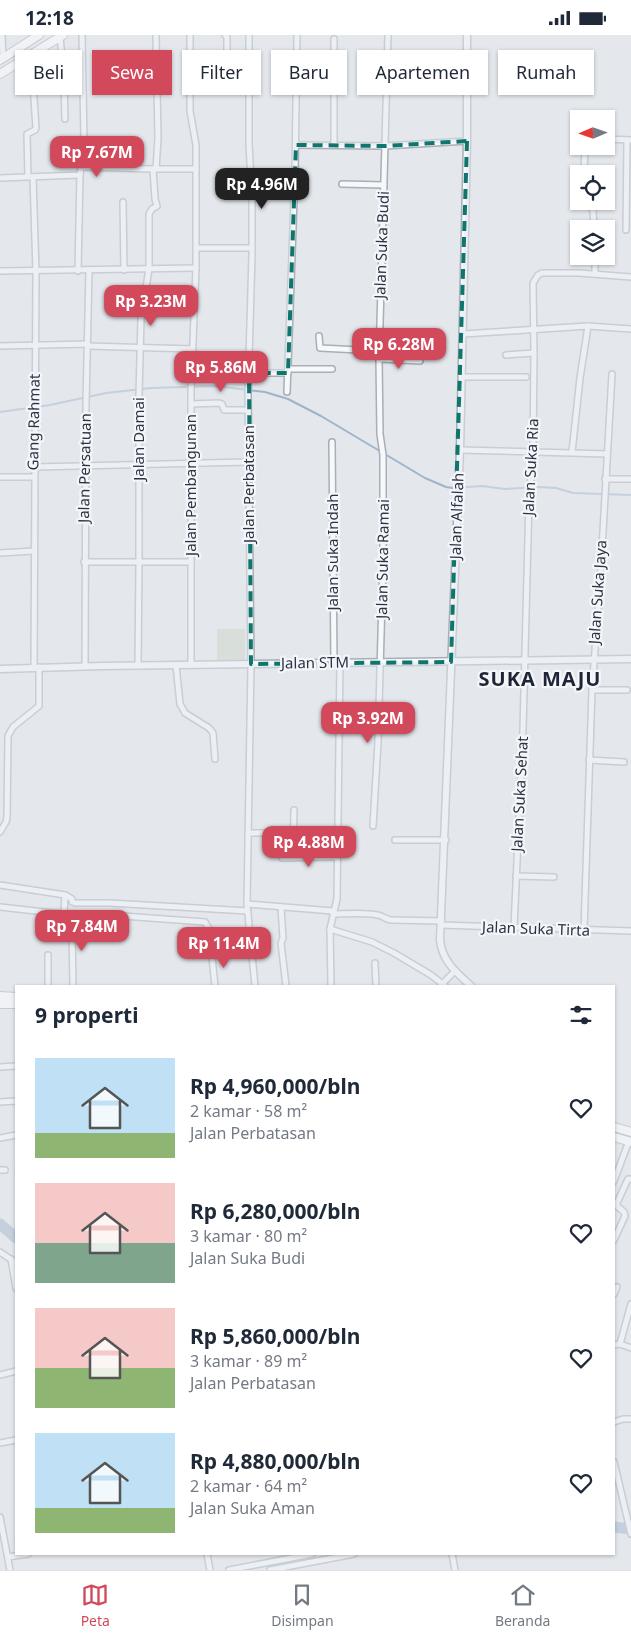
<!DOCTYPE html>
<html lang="id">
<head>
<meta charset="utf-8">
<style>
  :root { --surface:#fff; --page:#f2f2f3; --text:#1f2937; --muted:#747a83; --line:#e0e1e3; --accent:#d1495b }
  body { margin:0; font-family:"Noto Sans",sans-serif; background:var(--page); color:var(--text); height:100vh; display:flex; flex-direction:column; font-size:19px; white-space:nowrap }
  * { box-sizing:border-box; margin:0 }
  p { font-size:16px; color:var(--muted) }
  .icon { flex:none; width:28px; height:28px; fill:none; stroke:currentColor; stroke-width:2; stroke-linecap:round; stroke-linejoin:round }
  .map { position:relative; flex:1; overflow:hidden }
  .details { position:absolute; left:15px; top:950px; width:600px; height:570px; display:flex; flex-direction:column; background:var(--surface); border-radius:0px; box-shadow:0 1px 4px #0004 }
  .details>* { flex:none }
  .guide { position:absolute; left:15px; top:15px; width:601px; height:45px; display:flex; gap:10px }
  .needle { width:32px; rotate:268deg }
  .fabs { position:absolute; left:570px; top:75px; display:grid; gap:10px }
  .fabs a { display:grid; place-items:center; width:45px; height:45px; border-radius:0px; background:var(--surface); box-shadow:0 1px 4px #0004; font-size:25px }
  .price { position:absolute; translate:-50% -42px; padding:0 11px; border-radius:10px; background:var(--accent); color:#fff; font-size:16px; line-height:32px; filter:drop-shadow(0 1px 2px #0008) }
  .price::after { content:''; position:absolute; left:50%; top:30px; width:15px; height:11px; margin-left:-8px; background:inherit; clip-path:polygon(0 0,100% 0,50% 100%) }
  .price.selected { background:#222; color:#fff }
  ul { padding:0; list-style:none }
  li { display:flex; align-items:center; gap:15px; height:125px; padding:0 20px }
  li span { display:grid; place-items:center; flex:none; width:140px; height:100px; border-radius:0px; color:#555 }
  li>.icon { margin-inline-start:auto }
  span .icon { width:60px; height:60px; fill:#fffc; stroke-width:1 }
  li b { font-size:21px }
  h2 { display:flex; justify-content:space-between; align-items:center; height:60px; padding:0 20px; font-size:21px }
  .tag { padding:0 18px; border-radius:0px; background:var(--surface); box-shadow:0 1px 4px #0004; font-size:18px; line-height:45px }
  .tag.selected { background:var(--accent); color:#fff }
  .status { display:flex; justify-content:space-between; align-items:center; height:35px; padding:0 25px; background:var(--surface); direction:ltr }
  .status svg { height:14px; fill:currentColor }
  .tab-bar { display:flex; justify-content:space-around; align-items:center; height:70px; border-top:1px solid var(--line); background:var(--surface); font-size:14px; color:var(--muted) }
  .tab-bar a { display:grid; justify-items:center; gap:2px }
  .tab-bar .selected { color:var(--accent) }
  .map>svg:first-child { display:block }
  .green { fill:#c9d6c5 }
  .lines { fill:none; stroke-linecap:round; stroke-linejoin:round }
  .stream { stroke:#9fb4cc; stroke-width:2 }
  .river { stroke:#9fb4cc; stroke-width:11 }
  .minor-casing { stroke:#a9aeb7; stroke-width:8 }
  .tertiary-casing { stroke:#a9aeb7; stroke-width:9 }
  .primary-casing { stroke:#a3abb8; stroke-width:10 }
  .minor { stroke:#f7f8fa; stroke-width:5 }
  .tertiary { stroke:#f7f8fa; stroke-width:6 }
  .primary { stroke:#fff; stroke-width:8 }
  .marked { fill:none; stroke:#0f766e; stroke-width:4; stroke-dasharray:10 6; stroke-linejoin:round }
  .labels { text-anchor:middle; stroke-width:4.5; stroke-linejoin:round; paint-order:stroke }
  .street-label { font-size:15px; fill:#2b3445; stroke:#f4f6f9 }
  .district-label { font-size:20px; font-weight:bold; letter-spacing:1px; fill:#1d2536; stroke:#f4f6f9 }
</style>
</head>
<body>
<div class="status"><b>12:18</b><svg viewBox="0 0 49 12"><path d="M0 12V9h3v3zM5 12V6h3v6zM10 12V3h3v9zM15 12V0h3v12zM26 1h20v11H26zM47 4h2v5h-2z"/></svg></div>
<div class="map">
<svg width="631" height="1535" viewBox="0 0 631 1535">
  <rect width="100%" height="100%" fill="#e4e7ec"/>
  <rect class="green" x="217" y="594" width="28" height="34"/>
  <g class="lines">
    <polyline class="stream" points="0,377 50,370 106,358 151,353 216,351 265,357 288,364 321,381 425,443 446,452 453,453 482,451 505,454 539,452 556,453 573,458 631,460"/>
    <g class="river">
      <polyline points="0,1189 16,1203"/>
      <polyline points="614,1492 631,1494"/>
    </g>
    <defs>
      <g id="minor">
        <polyline points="2,0 3,23"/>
        <polyline points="82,0 84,104"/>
        <polyline points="190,0 190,76 196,110 196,233 191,355 191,630"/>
        <polyline points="225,0 227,2 227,56"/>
        <polyline points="249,0 249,109 252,164 252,219 248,359 251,629 247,869 255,951"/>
        <polyline points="60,1 64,47 65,84"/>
        <polyline points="606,104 631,105"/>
        <polyline points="296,110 385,111 467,106"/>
        <polyline points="334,110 334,4"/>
        <polyline points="81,132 82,116 112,115"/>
        <polyline points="156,134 158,103 156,0"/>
        <polyline points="251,137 295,137"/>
        <polyline points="584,139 585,111"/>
        <polyline points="28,142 27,99 35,95 36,93 31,19"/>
        <polyline points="33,142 36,237 34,632"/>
        <polyline points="0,143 80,140 81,132 153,134 196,134"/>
        <polyline points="342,149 384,150"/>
        <polyline points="585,166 593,175 594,194"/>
        <polyline points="123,167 124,235"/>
        <polyline points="626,195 627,105"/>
        <polyline points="196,213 252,213"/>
        <polyline points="595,221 595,239"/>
        <polyline points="0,236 196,233"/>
        <polyline points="78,236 80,140"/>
        <polyline points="588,291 631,294"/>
        <polyline points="463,299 588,291 580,343 572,417"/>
        <polyline points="319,301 320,313 379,316"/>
        <polyline points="0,311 88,309"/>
        <polyline points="87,311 193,314"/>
        <polyline points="506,320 534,318"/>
        <polyline points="379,324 420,326"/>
        <polyline points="288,334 332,334"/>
        <polyline points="232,336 249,338 288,338"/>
        <polyline points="462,342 526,342"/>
        <polyline points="287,357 295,137 297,0"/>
        <polyline points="191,369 219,368 222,369 224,375 248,375"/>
        <polyline points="332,407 334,628"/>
        <polyline points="460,415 607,419"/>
        <polyline points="35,432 248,427"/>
        <polyline points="0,442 34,442"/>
        <polyline points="605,444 631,444"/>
        <polyline points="0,518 34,516"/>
        <polyline points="84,527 191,527"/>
        <polyline points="176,630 180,669 185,678 209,693 213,698 215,724"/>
        <polyline points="85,631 86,369 89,236"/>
        <polyline points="138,631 139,528 139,359 141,284 149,234 149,179 152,174 157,171 155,164 153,134"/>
        <polyline points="592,655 627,655"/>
        <polyline points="589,725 624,727"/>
        <polyline points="373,791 378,707 383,528 383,420 380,399 379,324 388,0"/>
        <polyline points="0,797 6,787 7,782 8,701 13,692 39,671 39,632"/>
        <polyline points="248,798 271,798"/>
        <polyline points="395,805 446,805"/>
        <polyline points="282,823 336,822"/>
        <polyline points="293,823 294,775"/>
        <polyline points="516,841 554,842"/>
        <polyline points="0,850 65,860 72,864 72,867 75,868 110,868 248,876"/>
        <polyline points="247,869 333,876"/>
        <polyline points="0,872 80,881 123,881 205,887 209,894 215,951"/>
        <polyline points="281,872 283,903 281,908 286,951"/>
        <polyline points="64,879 65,860"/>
        <path d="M333,879C345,879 371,877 381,881C386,883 387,885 392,885L441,886"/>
        <polyline points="441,890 631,896"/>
        <polyline points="514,893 523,694 529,465 533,417 534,318 533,248 538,240 542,238 579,238 631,242"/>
        <polyline points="330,894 372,907 394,918 431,940 445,951"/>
        <polyline points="584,895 592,655 600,549 612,339"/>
        <polyline points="375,928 376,951"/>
        <polyline points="441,950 455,936"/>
        <polyline points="48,951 48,920"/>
        <polyline points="73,951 72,898 77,880"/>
        <polyline points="331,951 330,894 337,864 340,628"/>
        <polyline points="0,1032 16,1031"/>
        <polyline points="0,1067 16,1066"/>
        <polyline points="0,1103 16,1100"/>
        <polyline points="0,1135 5,1135"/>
        <polyline points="614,1146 629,1106"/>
        <polyline points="614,1205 625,1181 624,1177 617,1171 617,1168 628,1144 631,1144"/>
        <polyline points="0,1217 16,1228"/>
        <polyline points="11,1224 16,1253"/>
        <polyline points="614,1259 617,1252"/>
        <polyline points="620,1309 631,1269"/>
        <polyline points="614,1310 620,1309 631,1313"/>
        <polyline points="0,1340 16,1336"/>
        <polyline points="614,1387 623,1384 631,1384"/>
        <polyline points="0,1408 16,1405"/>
        <polyline points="614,1427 631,1499"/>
        <polyline points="0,1482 10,1535"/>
        <polyline points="207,1519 210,1535"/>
        <polyline points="452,1519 455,1535"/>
        <polyline points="8,1522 28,1519"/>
        <polyline points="229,1535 312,1519"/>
        <polyline points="270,1535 354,1519"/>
      </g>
      <g id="tertiary">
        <path d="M467,0V106L460,415L440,905C442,926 456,937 471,951"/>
        <polyline points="0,634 102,631 631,624"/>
      </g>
      <g id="primary">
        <polyline points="0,25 39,0"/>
        <polyline points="0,39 63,0"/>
        <polyline points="0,961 16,962"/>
        <polyline points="0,969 16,969"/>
        <polyline points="614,1092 631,1097"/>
        <polyline points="614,1102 631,1107"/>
      </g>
    </defs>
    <use href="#minor" class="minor-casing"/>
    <use href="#tertiary" class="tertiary-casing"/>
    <use href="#primary" class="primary-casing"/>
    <use href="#minor" class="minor"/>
    <use href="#tertiary" class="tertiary"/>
    <use href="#primary" class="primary"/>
  </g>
  <path d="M0 0H631V1535H0ZM467,106L451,627L251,629L249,338H288L296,110L385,111Z" fill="#e4e7ec" fill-opacity=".55" fill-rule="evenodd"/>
  <path class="marked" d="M467,106L451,627L251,629L249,338H288L296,110L385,111Z"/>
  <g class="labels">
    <g class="street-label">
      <text transform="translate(382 210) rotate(-88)" y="5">Jalan Suka Budi</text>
      <text transform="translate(34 387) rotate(-89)" y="5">Gang Rahmat</text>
      <text transform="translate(139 404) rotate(-90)" y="5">Jalan Damai</text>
      <text transform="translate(531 432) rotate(-87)" y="5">Jalan Suka Ria</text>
      <text transform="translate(85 433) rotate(-89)" y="5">Jalan Persatuan</text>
      <text transform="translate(249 449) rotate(-90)" y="5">Jalan Perbatasan</text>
      <text transform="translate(191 450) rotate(-90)" y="5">Jalan Pembangunan</text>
      <text transform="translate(457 481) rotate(-88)" y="5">Jalan Alfalah</text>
      <text transform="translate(333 517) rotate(-90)" y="5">Jalan Suka Indah</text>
      <text transform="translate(383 524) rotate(-89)" y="5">Jalan Suka Ramai</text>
      <text transform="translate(598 557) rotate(-86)" y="5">Jalan Suka Jaya</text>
      <text transform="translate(315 628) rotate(-1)" y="5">Jalan STM</text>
      <text transform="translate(520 759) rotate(-87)" y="5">Jalan Suka Sehat</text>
      <text transform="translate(536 894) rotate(2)" y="5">Jalan Suka Tirta</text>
    </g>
    <g class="district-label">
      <text x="540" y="651">SUKA MAJU</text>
    </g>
  </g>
</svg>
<div class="fabs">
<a><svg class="needle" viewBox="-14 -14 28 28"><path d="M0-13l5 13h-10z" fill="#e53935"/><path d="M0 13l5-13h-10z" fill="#747a83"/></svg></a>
<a><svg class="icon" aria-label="locate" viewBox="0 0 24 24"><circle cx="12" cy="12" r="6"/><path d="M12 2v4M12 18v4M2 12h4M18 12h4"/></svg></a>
<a><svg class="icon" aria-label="layers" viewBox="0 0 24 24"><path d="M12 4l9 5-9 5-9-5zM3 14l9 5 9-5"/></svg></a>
</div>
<b class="price" style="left:97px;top:143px">Rp 7.67M</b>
<b class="price selected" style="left:262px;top:175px">Rp 4.96M</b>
<b class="price" style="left:151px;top:292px">Rp 3.23M</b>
<b class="price" style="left:399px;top:335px">Rp 6.28M</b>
<b class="price" style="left:221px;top:358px">Rp 5.86M</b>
<b class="price" style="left:368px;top:709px">Rp 3.92M</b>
<b class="price" style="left:309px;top:833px">Rp 4.88M</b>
<b class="price" style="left:82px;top:917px">Rp 7.84M</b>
<b class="price" style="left:224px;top:934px">Rp 11.4M</b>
<div class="guide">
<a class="tag">Beli</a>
<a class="tag selected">Sewa</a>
<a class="tag">Filter</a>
<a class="tag">Baru</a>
<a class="tag">Apartemen</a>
<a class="tag">Rumah</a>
</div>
<section class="details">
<h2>9 properti<svg class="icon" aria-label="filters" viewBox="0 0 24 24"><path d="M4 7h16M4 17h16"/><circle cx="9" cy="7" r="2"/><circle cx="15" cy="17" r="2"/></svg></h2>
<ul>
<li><span style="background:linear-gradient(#bfe0f5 75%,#8fb573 0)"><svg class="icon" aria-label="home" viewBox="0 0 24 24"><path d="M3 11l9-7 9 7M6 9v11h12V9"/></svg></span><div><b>Rp 4,960,000/bln</b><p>2 kamar · 58 m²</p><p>Jalan Perbatasan</p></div><svg class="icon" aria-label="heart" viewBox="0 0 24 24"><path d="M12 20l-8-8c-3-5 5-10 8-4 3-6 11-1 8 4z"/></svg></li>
<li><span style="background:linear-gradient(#f6c9c9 60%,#7fa58c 0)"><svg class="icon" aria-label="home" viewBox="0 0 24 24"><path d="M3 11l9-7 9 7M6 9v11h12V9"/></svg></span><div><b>Rp 6,280,000/bln</b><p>3 kamar · 80 m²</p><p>Jalan Suka Budi</p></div><svg class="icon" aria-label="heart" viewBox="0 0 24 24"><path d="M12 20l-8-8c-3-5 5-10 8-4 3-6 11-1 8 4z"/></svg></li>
<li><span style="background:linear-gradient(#f6c9c9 60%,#8fb573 0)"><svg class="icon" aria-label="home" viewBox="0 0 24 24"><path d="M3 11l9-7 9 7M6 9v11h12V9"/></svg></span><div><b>Rp 5,860,000/bln</b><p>3 kamar · 89 m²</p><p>Jalan Perbatasan</p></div><svg class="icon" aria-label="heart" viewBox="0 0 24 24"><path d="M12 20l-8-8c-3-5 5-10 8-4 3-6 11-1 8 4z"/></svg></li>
<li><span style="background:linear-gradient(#bfe0f5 75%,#8fb573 0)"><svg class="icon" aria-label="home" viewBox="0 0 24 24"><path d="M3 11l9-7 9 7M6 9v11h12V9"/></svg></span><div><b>Rp 4,880,000/bln</b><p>2 kamar · 64 m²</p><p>Jalan Suka Aman</p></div><svg class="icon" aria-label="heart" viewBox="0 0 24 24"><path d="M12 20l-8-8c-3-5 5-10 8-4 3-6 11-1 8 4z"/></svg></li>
</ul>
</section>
</div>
<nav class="tab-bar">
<a class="selected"><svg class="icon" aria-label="map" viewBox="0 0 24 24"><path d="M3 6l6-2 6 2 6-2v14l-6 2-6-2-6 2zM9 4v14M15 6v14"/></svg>Peta</a>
<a><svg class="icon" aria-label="saved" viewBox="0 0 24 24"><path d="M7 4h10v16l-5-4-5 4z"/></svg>Disimpan</a>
<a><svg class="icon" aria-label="home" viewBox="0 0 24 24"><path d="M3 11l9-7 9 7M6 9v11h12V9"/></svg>Beranda</a>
</nav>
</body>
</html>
